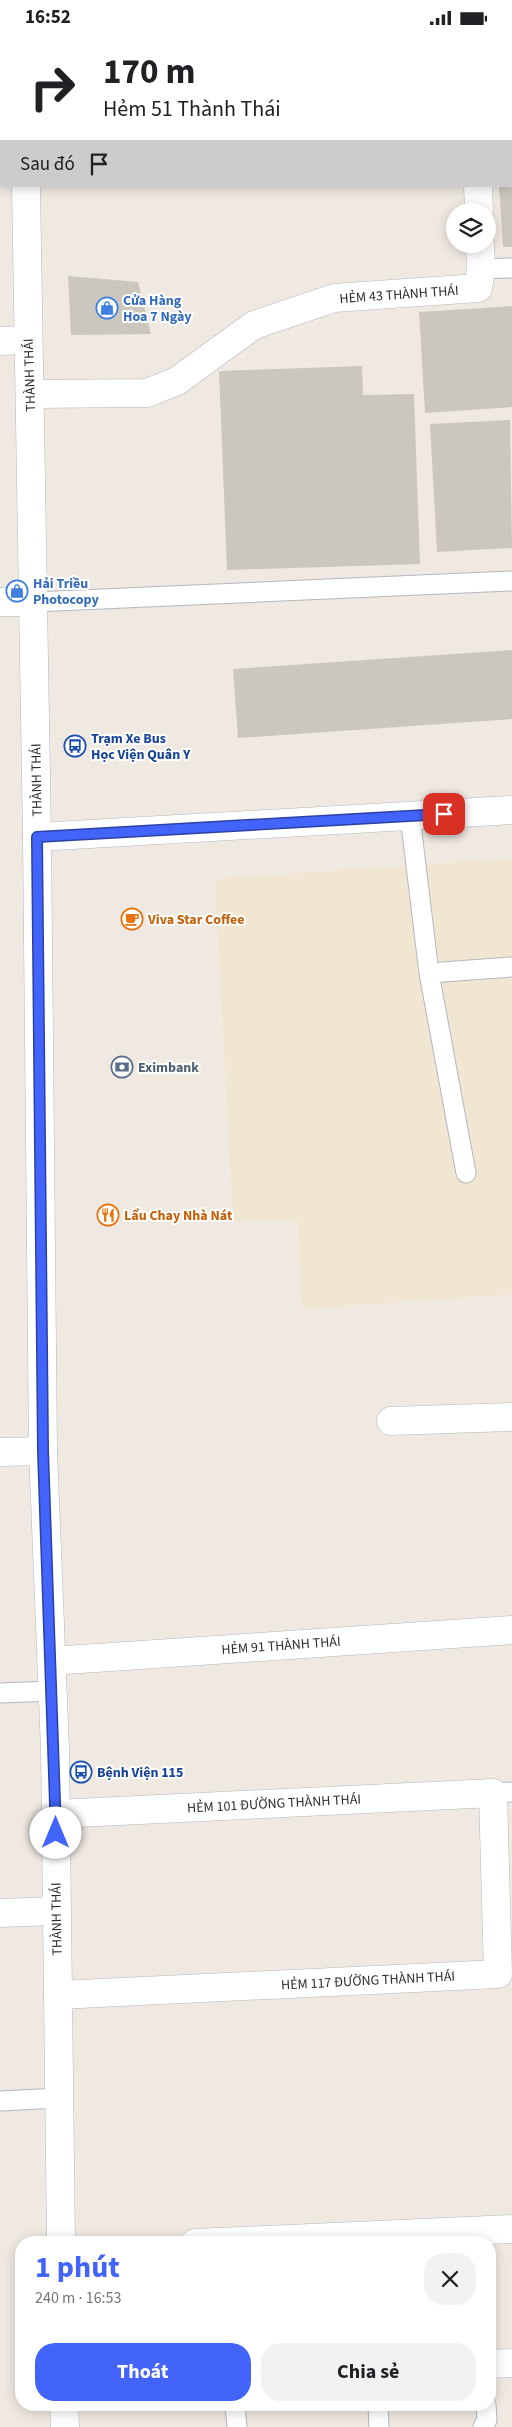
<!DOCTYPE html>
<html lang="vi">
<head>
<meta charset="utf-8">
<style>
  body { margin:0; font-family:"Source Sans 3",sans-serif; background:#f2f2f2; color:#202124; height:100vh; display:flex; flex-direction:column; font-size:19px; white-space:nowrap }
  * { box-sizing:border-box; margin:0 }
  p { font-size:16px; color:#757577 }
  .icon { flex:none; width:28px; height:28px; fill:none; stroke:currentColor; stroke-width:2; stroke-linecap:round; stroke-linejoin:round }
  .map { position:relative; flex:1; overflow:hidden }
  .sheet { position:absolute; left:15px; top:2201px; width:481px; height:175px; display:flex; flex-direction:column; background:#fff; border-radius:20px; box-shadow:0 2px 12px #0003 }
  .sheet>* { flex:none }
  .top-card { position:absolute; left:0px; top:0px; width:512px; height:152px; box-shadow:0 2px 12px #0003; background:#fff; color:#202124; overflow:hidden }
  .buttons { position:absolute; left:446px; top:168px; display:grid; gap:10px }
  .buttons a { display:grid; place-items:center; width:50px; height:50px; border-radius:50%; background:#fff; box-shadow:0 2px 12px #0003; font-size:25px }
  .pin { position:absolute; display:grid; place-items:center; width:42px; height:42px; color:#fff; margin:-21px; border-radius:10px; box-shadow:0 2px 8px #0006 }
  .me { position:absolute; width:55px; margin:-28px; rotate:0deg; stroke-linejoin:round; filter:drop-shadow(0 0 4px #0008) }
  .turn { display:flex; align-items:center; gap:18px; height:105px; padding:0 20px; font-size:22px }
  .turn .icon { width:65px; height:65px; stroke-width:2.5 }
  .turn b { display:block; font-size:35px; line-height:42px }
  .then { display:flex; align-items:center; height:48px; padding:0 20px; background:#0003; gap:10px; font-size:19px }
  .round { display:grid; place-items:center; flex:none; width:52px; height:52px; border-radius:20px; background:#f2f2f2 }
  .head { display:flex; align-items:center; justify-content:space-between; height:85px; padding:0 20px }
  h1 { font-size:30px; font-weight:700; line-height:38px; color:#4264fb }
  .cta { display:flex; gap:10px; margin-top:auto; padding:10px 20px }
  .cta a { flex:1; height:58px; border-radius:20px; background:#4264fb; color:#fff; font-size:20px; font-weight:700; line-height:58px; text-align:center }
  .cta a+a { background:#f2f2f2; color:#202124 }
  .status { display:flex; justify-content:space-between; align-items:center; height:35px; padding:0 25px; background:#fff; direction:ltr }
  .status svg { height:14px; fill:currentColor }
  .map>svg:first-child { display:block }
  .education { fill:#f0e6d1 }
  .building { fill:#cbc7bf }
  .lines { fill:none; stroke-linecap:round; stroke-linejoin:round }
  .lane-casing { stroke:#b4b7c1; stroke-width:21 }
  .street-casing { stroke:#b4b7c1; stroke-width:29 }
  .secondary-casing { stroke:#b4b7c1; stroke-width:29 }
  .lane { stroke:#fff; stroke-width:19 }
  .street { stroke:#fff; stroke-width:28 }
  .secondary { stroke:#fff; stroke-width:28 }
  .route-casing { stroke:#2b41a3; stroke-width:12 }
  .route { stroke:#4264fb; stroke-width:9 }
  .labels { text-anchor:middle; stroke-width:4; stroke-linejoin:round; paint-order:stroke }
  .street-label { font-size:14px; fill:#2e2e2e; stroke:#fff }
  .shop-label { font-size:14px; font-weight:bold; fill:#366cbe; stroke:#fff; text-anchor:start }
  .transit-label { font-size:14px; font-weight:bold; fill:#164399; stroke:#fff; text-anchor:start }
  .food-label { font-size:14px; font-weight:bold; fill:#c56008; stroke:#fff; text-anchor:start }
  .service-label { font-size:14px; font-weight:bold; fill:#4e5e75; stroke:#fff; text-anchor:start }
</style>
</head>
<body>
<div class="status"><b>16:52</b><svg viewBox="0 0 49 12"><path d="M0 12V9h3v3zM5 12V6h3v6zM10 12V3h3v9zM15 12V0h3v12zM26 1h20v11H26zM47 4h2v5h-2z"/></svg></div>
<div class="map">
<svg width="512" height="2392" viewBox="0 0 512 2392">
  <rect width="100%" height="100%" fill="#efe9e1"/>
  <path class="education" d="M512,823V1259L302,1274L298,1186L233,1187L215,844Z"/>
  <path class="building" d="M499,151H512V212H503Z
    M68,241L138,247L151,299L71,300Z
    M512,271V372L425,378L419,277Z
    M362,331L363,360L414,359L420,529L227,535L219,336Z
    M510,385L512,513L437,517L430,389Z
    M512,615V684L238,703L233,634Z"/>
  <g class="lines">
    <g class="lane-casing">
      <path id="lane" d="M481,234L512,233
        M33,567L512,546
        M410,781L429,938L512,932
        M429,938L466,1138
        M0,1658L53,1656
        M493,1758L512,1757
        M0,2066L58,2063
        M235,2370L237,2392
        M378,2370L379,2392
        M483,2392L487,2385L486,2370"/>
    </g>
    <g class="street-casing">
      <path id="street" d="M473,0V1
        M478,151L479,176
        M0,306L28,305
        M30,359L147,358L177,346L254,290L334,263L478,253L481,234L480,209
        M0,567H33
        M37,802L512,775
        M391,1386L512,1382
        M0,1417L43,1416
        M51,1626L512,1595
        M56,1779L493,1758L498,1939L58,1960
        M0,1878L55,1876
        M195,2208L512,2194
        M490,2329L512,2328"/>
    </g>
    <g class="secondary-casing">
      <path id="secondary" d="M24,0V1
        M26,151L37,802L43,1416L55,1714L61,2208
        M64,2370L65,2392"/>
    </g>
    <use href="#lane" class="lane"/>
    <use href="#street" class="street"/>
    <use href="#secondary" class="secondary"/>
  </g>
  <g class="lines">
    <g class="route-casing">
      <path id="route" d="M56,1798L43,1416L37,802L444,779"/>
    </g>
    <use href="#route" class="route"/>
  </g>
  <defs>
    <g id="shop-ring" transform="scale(1.125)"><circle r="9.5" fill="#fff" stroke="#3f7fe0" stroke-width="1.5"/><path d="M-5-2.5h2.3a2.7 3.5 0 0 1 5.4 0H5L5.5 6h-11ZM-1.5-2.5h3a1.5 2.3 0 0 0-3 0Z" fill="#3f7fe0"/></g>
    <g id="bus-ring" transform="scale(1.125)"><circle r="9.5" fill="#fff" stroke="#1a4fb4" stroke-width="1.5"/><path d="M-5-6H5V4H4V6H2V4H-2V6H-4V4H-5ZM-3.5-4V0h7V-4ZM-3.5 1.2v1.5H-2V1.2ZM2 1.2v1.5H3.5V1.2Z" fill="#1a4fb4"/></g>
    <g id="cafe-ring" transform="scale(1.125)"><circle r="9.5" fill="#fff" stroke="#e8710a" stroke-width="1.5"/><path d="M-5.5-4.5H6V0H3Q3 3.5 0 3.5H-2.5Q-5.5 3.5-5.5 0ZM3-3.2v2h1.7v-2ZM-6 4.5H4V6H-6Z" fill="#e8710a"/></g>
    <g id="bank-ring" transform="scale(1.125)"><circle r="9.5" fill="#fff" stroke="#5c6f8a" stroke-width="1.5"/><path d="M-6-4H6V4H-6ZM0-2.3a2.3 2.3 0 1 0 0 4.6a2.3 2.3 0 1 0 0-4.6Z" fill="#5c6f8a"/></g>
    <g id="restaurant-ring" transform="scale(1.125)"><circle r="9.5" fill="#fff" stroke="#e8710a" stroke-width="1.5"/><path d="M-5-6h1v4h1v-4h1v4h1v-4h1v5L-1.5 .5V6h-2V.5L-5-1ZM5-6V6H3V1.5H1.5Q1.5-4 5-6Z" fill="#e8710a"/></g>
  </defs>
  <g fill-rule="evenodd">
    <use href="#shop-ring" x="107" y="273"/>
    <use href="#shop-ring" x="17" y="556"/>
    <use href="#bus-ring" x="75" y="711"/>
    <use href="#cafe-ring" x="132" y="884"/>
    <use href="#bank-ring" x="122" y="1032"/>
    <use href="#restaurant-ring" x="108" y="1180"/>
    <use href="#bus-ring" x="81" y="1737"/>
  </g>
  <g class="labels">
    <g class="street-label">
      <text transform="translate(399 259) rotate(-4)" y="5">HẺM 43 THÀNH THÁI</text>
      <text transform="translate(29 340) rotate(-92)" y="5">THÀNH THÁI</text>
      <text transform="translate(36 745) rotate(-91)" y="5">THÀNH THÁI</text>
      <text transform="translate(281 1610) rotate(-4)" y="5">HẺM 91 THÀNH THÁI</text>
      <text transform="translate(274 1768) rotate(-3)" y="5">HẺM 101 ĐƯỜNG THÀNH THÁI</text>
      <text transform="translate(56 1884) rotate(-91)" y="5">THÀNH THÁI</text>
      <text transform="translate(368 1945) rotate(-3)" y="5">HẺM 117 ĐƯỜNG THÀNH THÁI</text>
    </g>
    <g class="shop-label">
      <text x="123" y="270">Cửa Hàng<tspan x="123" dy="16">Hoa 7 Ngày</tspan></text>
      <text x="33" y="553">Hải Triều<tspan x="33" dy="16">Photocopy</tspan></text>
    </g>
    <g class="transit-label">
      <text x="91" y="708">Trạm Xe Bus<tspan x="91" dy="16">Học Viện Quân Y</tspan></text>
      <text x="97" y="1742">Bệnh Viện 115</text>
    </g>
    <g class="food-label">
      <text x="148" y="889">Viva Star Coffee</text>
      <text x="124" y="1185">Lẩu Chay Nhà Nát</text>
    </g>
    <g class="service-label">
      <text x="138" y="1037">Eximbank</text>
    </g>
  </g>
</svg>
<div class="buttons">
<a><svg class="icon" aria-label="layers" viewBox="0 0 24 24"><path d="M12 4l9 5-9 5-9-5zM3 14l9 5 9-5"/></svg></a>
</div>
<div class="pin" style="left:444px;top:779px;background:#d93025"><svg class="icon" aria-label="arrive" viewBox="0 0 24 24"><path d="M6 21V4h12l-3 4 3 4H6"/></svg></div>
<svg class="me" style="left:56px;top:1798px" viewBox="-20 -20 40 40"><circle r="19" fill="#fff"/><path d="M0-13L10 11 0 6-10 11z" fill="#4264fb"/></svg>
<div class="top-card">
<div class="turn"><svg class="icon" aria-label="right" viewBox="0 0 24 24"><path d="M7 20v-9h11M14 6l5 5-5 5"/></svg><div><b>170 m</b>Hẻm 51 Thành Thái</div></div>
<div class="then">Sau đó<svg class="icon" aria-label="arrive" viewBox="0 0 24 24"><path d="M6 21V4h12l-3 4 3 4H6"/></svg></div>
</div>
<section class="sheet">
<div class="head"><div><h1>1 phút</h1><p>240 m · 16:53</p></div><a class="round"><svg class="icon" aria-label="close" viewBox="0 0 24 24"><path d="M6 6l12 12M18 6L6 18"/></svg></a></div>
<div class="cta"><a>Thoát</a><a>Chia sẻ</a></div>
</section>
</div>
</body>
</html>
